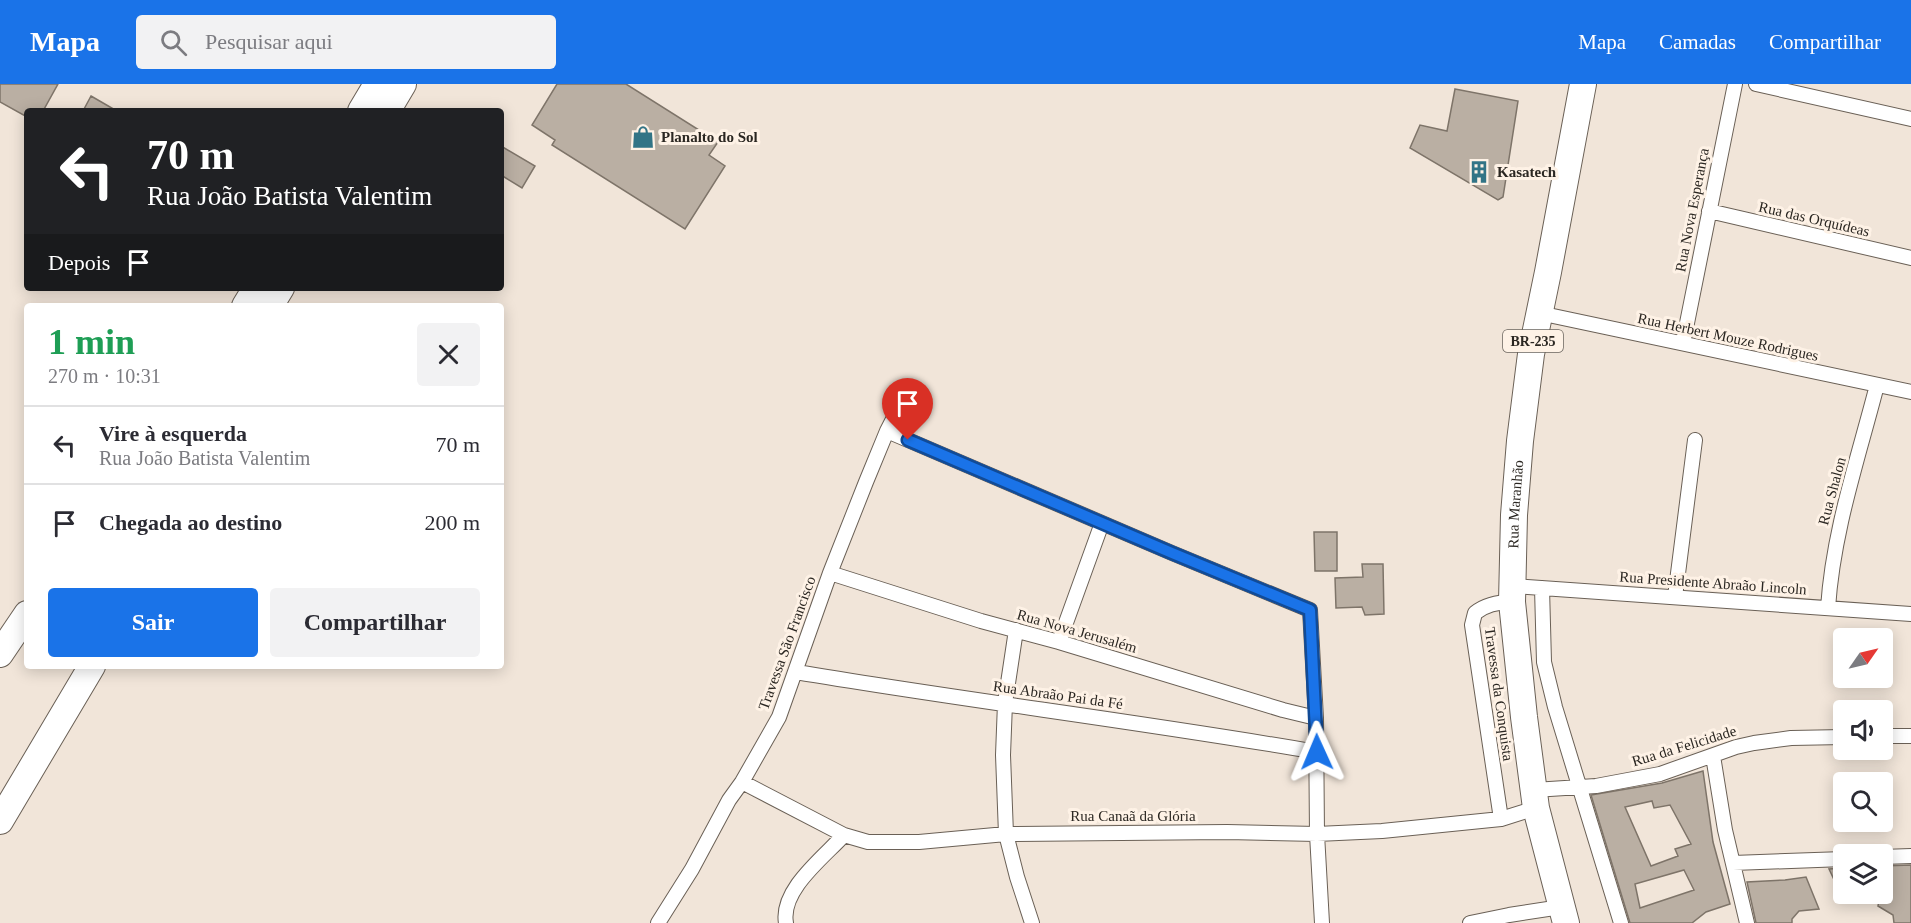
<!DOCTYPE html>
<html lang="pt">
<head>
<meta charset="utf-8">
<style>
  body { margin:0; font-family:Georgia,serif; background:#f2f2f3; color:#2b2b33; height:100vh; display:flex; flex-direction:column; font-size:22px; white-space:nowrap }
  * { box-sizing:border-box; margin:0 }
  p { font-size:20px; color:#7c7c81 }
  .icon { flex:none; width:33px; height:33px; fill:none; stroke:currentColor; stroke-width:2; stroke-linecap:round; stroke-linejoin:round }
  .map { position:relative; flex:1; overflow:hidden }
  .drawer { position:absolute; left:24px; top:219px; width:480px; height:366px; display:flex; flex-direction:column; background:#fff; border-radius:6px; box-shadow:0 3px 15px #0003 }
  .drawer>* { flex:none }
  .top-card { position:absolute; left:24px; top:24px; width:480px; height:183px; border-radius:6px; box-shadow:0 3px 15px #0003; background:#202124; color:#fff; overflow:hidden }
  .needle { width:39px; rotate:56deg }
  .tools { position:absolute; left:1833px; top:544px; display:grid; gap:12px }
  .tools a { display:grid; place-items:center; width:60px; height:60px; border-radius:6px; background:#fff; box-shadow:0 3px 15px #0003; font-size:30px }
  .pin { position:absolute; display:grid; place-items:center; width:51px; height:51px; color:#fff; margin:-62px -26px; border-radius:50% 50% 50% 0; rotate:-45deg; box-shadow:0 0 6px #0007 }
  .pin .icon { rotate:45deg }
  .me { position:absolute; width:66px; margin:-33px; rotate:359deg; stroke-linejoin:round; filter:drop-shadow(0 0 4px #0008) }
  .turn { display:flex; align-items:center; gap:21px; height:126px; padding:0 24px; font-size:27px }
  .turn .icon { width:78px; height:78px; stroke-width:2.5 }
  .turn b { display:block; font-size:42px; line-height:51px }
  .then { display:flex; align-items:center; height:57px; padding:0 24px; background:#0003; gap:12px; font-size:22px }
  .round { display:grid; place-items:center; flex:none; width:63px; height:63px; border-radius:6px; background:#f2f2f3 }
  .overview { display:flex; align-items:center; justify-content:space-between; height:102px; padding:0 24px }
  h1 { font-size:36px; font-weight:700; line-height:45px; color:#1e9e55 }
  .cta { display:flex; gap:12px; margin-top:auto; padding:12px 24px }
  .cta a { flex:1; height:69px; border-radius:6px; background:#1a73e8; color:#fff; font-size:24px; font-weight:700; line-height:69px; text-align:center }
  .cta a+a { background:#f2f2f3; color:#2b2b33 }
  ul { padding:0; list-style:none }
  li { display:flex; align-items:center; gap:18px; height:78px; padding:0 24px; border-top:2px solid #e1e1e2 }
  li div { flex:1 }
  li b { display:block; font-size:22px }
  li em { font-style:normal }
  header { display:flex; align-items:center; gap:36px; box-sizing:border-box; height:84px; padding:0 30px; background:#1a73e8; color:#fff }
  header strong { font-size:28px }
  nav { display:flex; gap:33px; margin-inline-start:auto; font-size:21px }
  .search { width:420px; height:54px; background:#f2f2f3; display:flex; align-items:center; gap:15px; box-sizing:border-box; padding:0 21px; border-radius:6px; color:#7c7c81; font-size:22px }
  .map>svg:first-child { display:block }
  .building { fill:#baafa3; stroke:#7e7469; stroke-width:1.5; fill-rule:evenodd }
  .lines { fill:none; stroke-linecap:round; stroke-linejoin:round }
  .street-casing { stroke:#6a6056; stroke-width:16 }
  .highway-casing { stroke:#6a6056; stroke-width:28 }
  .street { stroke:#fff; stroke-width:14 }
  .highway { stroke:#fff; stroke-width:26 }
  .route-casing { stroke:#114b97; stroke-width:15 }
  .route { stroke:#1a73e8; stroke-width:10 }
  .labels { text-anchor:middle; stroke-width:6; stroke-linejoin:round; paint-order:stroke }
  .shield { fill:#fef2e6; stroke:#6a645d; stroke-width:1.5 }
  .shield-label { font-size:14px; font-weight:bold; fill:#2b2722 }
  .poi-label { font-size:15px; font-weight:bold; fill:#2b2722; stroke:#fef2e6; text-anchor:start }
  .street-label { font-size:15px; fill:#2b2722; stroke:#fef2e6 }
</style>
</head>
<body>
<header>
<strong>Mapa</strong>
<div class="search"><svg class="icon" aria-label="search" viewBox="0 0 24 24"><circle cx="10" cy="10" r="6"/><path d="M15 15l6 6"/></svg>Pesquisar aqui</div>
<nav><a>Mapa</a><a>Camadas</a><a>Compartilhar</a></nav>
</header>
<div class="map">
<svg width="1911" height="839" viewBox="0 0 1911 839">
  <rect width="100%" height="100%" fill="#f1e5d9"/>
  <path class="building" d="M0,0H58L43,27H27V33L0,18Z
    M557,0H626L718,58L709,71L725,82L685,145L552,61L555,56L532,41Z
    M1455,5L1518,17L1503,113L1498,116L1410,64L1420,41L1447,47Z
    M91,12L117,27H83Z
    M501,62L535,82L522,104L501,91Z
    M1314,448H1337V487H1315Z
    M1362,480H1383L1384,530L1365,531L1362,523L1336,524L1335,494L1363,493Z
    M1703,687L1713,758L1730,820L1706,828L1692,839H1630L1591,711L1662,699ZM1652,717L1654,724L1670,721L1691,760L1675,765L1678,772L1651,782L1625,723ZM1684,786L1694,806L1640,824L1635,800Z
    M1911,781V839H1894L1893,831L1878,822L1880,810H1882V782Z
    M1844,784V817L1829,785Z
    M1806,793L1819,825L1799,827L1792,835V839H1756L1747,798L1785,796Z"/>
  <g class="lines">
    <g class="street-casing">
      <path id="street" d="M1756,0L1911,35
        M1709,127L1911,174
        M1539,229L1911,308
        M1683,259L1735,0
        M887,347L1172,469L1310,526L1316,634L1317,750L1322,839
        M830,489L981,537L1059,558L1283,626L1316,634
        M1513,502L1911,530
        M1542,504L1544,578L1555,623L1621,839
        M1675,513L1695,356
        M1828,524C1833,447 1858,375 1877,301
        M1016,546L1005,619L1003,671L1006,750L1017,793L1032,839
        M1059,558L1102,439
        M796,588C969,617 1143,638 1317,668
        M1882,652H1911
        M1713,672L1725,746L1747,839
        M742,698L844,751L868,758H919L1006,750L1227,748L1317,750L1382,747L1501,735L1536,724
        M1534,706L1596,702L1660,690L1736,663L1754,659L1791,654L1844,653
        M1501,735L1472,541L1475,529C1486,520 1498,518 1512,518
        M1882,773L1911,772
        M1733,779L1844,775
        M658,839L692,785L729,716L742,698L779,633L830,489L866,398L887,347L906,310
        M786,839C780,806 824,773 844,751
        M1470,839L1509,831L1561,823"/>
    </g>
    <g class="highway-casing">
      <g id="highway">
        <path d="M361,27L377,0"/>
        <path d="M387,27L403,0"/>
        <path d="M245,222L256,204"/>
        <path d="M270,222L281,204"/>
        <path d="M0,570L27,530"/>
        <path d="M0,737L92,582"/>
        <path id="s1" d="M1566,839L1536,724L1524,633L1512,518L1514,431L1520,357L1531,270L1548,188L1583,0"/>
      </g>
    </g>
    <use href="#street" class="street"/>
    <use href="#highway" class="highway"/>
  </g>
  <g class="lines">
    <g class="route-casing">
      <path id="route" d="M908,356L1172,469L1310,526L1317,668"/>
    </g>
    <use href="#route" class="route"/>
  </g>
  <defs>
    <g id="shop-bare" transform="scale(1.8)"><path d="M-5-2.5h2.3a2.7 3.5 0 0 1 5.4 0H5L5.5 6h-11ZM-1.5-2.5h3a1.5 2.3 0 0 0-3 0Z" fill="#327486" stroke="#fef2e6" stroke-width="2.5" paint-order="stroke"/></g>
    <g id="building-bare" transform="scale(1.8)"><path d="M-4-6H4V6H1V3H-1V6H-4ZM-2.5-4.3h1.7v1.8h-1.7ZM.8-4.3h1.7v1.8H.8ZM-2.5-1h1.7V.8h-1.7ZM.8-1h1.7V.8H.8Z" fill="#327486" stroke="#fef2e6" stroke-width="2.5" paint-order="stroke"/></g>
  </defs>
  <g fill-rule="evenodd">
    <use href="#shop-bare" x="643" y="53"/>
    <use href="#building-bare" x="1479" y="88"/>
  </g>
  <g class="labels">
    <rect class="shield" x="1503" y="246" width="60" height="22" rx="4.5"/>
    <g class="shield-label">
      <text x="1533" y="262">BR-235</text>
    </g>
    <g class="poi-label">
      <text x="661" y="58">Planalto do Sol</text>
      <text x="1497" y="93">Kasatech</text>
    </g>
    <g class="street-label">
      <text transform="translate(1692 126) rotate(-79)" y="5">Rua Nova Esperança</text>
      <text transform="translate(1814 135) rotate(13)" y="5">Rua das Orquídeas</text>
      <text transform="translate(1728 253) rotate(12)" y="5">Rua Herbert Mouze Rodrigues</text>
      <text transform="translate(1832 407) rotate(-75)" y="5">Rua Shalon</text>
      <text dy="5" stroke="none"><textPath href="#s1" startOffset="424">Rua Maranhão</textPath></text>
      <text transform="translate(1713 499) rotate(4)" y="5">Rua Presidente Abraão Lincoln</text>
      <text transform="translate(1077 547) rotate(16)" y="5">Rua Nova Jerusalém</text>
      <text transform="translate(787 559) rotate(-70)" y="5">Travessa São Francisco</text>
      <text transform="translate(1499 610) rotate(82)" y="5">Travessa da Conquista</text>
      <text transform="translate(1058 611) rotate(8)" y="5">Rua Abraão Pai da Fé</text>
      <text transform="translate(1684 662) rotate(-17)" y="5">Rua da Felicidade</text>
      <text x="1133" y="737">Rua Canaã da Glória</text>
    </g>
  </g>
</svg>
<div class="tools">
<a><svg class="needle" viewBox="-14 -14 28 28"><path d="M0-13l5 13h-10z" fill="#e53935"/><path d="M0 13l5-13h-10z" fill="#7c7c81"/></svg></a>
<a><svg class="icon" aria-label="sound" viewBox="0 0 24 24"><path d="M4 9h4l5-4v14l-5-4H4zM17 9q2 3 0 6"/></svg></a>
<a><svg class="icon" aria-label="search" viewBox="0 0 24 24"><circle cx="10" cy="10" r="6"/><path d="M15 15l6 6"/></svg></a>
<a><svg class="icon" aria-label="layers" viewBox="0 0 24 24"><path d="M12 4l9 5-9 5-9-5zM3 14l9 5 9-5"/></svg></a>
</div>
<div class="pin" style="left:908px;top:356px;background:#d93025"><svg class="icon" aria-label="arrive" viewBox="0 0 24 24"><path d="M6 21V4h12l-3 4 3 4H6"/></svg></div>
<svg class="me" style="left:1317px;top:668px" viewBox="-20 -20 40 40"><path d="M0-17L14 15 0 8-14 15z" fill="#1a73e8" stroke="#fff" stroke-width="4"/></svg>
<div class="top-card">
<div class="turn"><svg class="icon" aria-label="left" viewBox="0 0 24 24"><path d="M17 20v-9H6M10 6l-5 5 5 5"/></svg><div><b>70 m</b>Rua João Batista Valentim</div></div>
<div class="then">Depois<svg class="icon" aria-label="arrive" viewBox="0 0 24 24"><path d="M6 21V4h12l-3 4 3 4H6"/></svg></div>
</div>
<section class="drawer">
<div class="overview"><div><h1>1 min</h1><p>270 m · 10:31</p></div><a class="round"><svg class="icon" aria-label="close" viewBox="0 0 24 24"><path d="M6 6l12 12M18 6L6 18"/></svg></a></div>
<ul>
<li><svg class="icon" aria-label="left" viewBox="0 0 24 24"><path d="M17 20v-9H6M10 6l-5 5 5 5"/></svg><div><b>Vire à esquerda</b><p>Rua João Batista Valentim</p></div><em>70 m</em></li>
<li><svg class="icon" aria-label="arrive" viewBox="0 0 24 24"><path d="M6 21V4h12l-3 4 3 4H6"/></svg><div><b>Chegada ao destino</b></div><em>200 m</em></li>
</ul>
<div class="cta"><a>Sair</a><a>Compartilhar</a></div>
</section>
</div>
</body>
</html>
